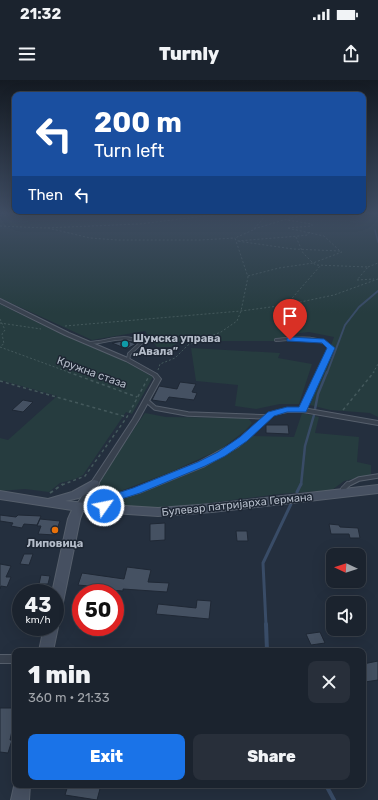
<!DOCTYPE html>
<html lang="en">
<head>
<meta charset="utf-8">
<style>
  body { margin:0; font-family:Rubik,sans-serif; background:#282f3a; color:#f1f3f6; height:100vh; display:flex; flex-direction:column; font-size:15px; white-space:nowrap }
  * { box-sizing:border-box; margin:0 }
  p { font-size:13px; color:#a0a4aa }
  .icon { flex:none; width:22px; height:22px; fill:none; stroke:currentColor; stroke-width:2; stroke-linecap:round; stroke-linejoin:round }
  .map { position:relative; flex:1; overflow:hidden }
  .sheet { position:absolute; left:12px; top:568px; width:354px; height:140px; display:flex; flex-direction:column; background:#1b232e; border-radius:8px; box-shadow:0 4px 16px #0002,0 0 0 1px #39404a }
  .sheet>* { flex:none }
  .guide { position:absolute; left:12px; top:12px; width:354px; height:122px; border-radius:8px; box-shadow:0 4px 16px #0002,0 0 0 1px #39404a; background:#1a4fa0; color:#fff; overflow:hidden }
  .needle { width:26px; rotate:274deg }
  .tools { position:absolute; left:326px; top:468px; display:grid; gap:8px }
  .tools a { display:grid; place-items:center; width:40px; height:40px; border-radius:8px; background:#1b232e; box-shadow:0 4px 16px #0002,0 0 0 1px #39404a; font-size:20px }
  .speed { position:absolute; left:12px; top:504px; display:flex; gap:8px; font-size:20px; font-weight:700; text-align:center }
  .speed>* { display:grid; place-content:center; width:52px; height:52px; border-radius:50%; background:#1b232e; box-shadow:0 4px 16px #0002,0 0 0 1px #39404a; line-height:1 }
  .speed small { font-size:10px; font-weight:400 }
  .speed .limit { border:6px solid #d22; background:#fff; color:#111 }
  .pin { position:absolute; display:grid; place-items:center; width:34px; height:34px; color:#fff; margin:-41px -17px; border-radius:50% 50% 50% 0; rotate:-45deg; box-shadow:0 0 4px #0007 }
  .pin .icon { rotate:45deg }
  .me { position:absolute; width:44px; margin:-22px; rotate:57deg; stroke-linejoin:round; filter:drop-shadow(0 0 3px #0008) }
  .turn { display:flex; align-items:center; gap:14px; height:84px; padding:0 16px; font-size:18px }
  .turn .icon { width:52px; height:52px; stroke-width:2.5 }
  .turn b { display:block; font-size:28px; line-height:34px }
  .then { display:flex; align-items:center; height:38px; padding:0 16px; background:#0003; gap:8px; font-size:15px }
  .round { display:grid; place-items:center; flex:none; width:42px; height:42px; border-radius:8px; background:#282f3a }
  .overview { display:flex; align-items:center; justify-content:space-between; height:68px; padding:0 16px }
  h1 { font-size:24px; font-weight:800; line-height:30px }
  .cta { display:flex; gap:8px; margin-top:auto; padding:8px 16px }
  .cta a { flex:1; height:46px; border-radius:8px; background:#1a73e8; color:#fff; font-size:16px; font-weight:800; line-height:46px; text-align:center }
  .cta a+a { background:#282f3a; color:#f1f3f6 }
  .status { display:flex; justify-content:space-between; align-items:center; height:28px; padding:0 20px; background:#1b232e; direction:ltr }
  .status svg { height:11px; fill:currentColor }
  header { display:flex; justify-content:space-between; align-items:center; height:52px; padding:0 16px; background:#1b232e; font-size:18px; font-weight:800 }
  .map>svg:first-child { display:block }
  .green { fill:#263c3f }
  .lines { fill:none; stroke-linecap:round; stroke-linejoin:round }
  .stream-far4 { stroke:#394c67; stroke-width:1.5 }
  .stream-far3 { stroke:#394c67; stroke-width:2 }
  .stream-far2 { stroke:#394c67; stroke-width:2.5 }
  .stream-far1 { stroke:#394c67; stroke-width:3 }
  .stream { stroke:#394c67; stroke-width:4 }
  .building { fill:#455162; stroke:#1f2835 }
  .lane-far2-casing { stroke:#565f6c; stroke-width:4 }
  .lane-far1-casing { stroke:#565f6c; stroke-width:5.5 }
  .lane-casing { stroke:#565f6c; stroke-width:6 }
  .street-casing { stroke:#565f6c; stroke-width:2 }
  .secondary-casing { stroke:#565f6c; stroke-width:2 }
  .path-far2 { stroke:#44595c; stroke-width:1; stroke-dasharray:2 2; stroke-linecap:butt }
  .path-far1 { stroke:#44595c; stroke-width:1.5; stroke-dasharray:3 3; stroke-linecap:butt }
  .path { stroke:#44595c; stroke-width:2; stroke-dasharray:3.5 3.5; stroke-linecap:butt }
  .lane-far2 { stroke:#38414e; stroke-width:2.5 }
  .lane-far1 { stroke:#38414e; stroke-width:3.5 }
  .lane { stroke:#38414e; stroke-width:4.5 }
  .street { fill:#38414e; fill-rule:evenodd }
  .secondary { fill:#465061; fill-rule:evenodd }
  .route { fill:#1a73e8; stroke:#114b97 }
  .culture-dot { fill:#0f9aa8; stroke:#1d2633; stroke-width:1.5 }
  .food-dot { fill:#e8710a; stroke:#1d2633; stroke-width:1.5 }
  .labels { text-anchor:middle; stroke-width:3; stroke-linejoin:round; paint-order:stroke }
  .poi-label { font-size:11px; font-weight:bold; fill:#b4bcc9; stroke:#1d2633; text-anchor:start }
  .street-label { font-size:11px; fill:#b4bcc9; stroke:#1d2633 }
</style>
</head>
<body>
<div class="status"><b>21:32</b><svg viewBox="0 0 49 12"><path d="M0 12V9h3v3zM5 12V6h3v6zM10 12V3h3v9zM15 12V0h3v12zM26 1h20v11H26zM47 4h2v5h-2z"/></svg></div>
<header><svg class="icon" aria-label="menu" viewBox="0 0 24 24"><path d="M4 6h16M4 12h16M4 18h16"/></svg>Turnly<svg class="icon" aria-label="share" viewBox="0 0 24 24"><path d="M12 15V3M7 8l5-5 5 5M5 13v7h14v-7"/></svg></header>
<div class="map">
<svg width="378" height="720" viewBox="0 0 378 720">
  <rect width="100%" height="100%" fill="#242f3e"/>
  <path class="green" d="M0,132H378V337L370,333L330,330L310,325L334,257L309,252L292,254L275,261H181L171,267H157L145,251L92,260L0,218Z
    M0,224L61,254L125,281L153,297L132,334L126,332L83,395L75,399L60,403L49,412L25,409L0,411V358L8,360L57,316L0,300Z
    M191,268L280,273L278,278L312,284L299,324H280L256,329L235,326L238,305L196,301Z
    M145,333L166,337L248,338L252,343L245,351L221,369L171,392L115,413L102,414L98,412L95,406Z
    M302,333L319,337L315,353L359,357L357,382L371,385V395L344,401L332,410L280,414L170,428H108L109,421C159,404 211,392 251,356L294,357Z"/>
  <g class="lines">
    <path class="stream-far4" d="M375,150L378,162"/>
    <path class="stream-far3" d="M327,293L345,245L359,227L378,211"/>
    <path class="stream-far2" d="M315,329L318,314L327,292
      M301,405L305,366L314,335"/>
    <path class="stream-far1" d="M297,412L301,404
      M266,545L263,483L291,424"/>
    <path class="stream" d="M266,544L267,571
      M326,705L334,720"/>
  </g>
  <path class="building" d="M123,261H128L136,264L127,269L112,263Z
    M180,302L196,304L192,312L197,313L194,320L169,317L166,322L152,320L159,306L177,309Z
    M23,320L33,322L23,332L12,330Z
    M266,345H288L289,354L266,353Z
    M0,435L16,437L18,435L41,436L37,445L24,444L22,448L11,446L13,443L0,441Z
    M40,439L60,441L55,455L38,454L41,446H37Z
    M165,443V460L150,461V444Z
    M329,444L339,445L340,447L358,448L360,458H350L349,454H331Z
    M236,451H247L248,461H237Z
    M24,474H33L29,485L20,484Z
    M0,484L11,486L6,497H11L7,507L1,506L0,509Z
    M127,487L151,490L148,502L169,503L167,512L123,509V511L109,510L110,508L78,505L82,493L124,499Z
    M41,495L50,496L48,504H39Z
    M197,520L211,521L209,539L156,534L158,524L196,528Z
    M320,552L325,563L311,565L306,554Z
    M378,581V600L365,602L363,597V584Z
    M0,628H15V637L10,660H12L8,673L0,672Z
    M68,705H101L97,720L65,715Z"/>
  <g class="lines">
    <g class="lane-far2-casing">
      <path id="lane-far2" d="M276,260C293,259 319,254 331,268L320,293
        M90,263C108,262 125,253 141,263L129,274L128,280"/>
    </g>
    <g class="lane-far1-casing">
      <path id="lane-far1" d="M147,321L155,328L188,334L267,337
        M303,330L320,292
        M347,405L359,399L378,396"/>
    </g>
    <g class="lane-casing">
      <path id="lane" d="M345,413L343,409L348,404"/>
    </g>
    <g class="street-casing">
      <path id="street" d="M0,219L69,253L130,279L157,294L161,299L139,339L96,407L97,411L100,413L109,416L133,409L199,382L234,363L269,333L287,328H303L378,341V345L303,332H287L273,335L238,367L205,386L139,413L84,429H76L75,427L133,339L155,299L153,296L126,281L65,255L0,223ZM91,414L94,417L99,419L86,423Z
        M0,575H15V583H0Z"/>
    </g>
    <g class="secondary-casing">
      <path id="secondary" d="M94,400L98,401L99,404L98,407L79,418L65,421L97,424C100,419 106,416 112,417L114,420L109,425L158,428L212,424L378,405V413L212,432L158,436L83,431L80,439L62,527L60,531L55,532V513H52L68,439L72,430L0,419V411L48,419L72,412Z
        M55,543L58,547L53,571H39L44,547H55Z
        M15,702V705H30L29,720H11Z"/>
    </g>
    <path class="path-far2" d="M282,132L291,138
      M306,132L307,133L287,140L312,144V146L287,148L324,156L339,170
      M370,132L378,137
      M0,136L41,132
      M0,146L44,148L139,144L238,132
      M48,148L90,158L117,160H201L235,158
      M254,149L287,139
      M310,152L307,155L299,156L237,161L293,169L340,171L342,172L313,183L316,185L368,187L357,200L374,199
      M296,157L303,173L313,183
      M368,187L378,183
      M248,196L279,188L313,183
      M287,224L321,185
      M0,239L5,250L2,254L4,264L0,266
      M0,243L41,249
      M65,246L241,231L286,225L334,215L378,199
      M0,267L71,293
      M158,290L160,284L175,278L188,265L221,252L237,241L241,231L248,197L235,158L253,150L263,139L259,132
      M373,293L378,284"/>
    <path class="path-far1" d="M68,292L137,317
      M0,301L127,337
      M343,330L374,292
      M62,405L85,396L127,337L148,298"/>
    <path class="path" d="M50,413L63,404"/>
    <use href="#lane-far2" class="lane-far2"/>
    <use href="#lane-far1" class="lane-far1"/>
    <use href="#lane" class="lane"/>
    <use href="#street" class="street"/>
    <use href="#secondary" class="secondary"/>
  </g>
  <linearGradient id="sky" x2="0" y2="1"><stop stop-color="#141a22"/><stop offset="0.57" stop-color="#3f4d63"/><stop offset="1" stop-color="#3f4d63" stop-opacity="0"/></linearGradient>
  <rect width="378" height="233" fill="url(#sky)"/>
  <path class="route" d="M290,257L324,259L335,268L306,332H287L274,336L247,361L225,376L205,386L140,413L112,422L107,429H100L98,426L101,420L105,417L133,408L198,382L218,372L240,357L268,332L287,327H299L327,268L322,263L287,261V258Z"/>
  <circle class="culture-dot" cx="125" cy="264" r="4"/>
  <circle class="food-dot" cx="55" cy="450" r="4"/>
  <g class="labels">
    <g class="poi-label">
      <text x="133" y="262">Шумска управа<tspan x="133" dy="13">„Авала”</tspan></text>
      <text x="55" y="467" text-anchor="middle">Липовица</text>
    </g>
    <g class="street-label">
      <text transform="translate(92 292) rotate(20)" y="4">Кружна стаза</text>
      <text transform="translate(237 424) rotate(-6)" y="4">Булевар патријарха Германа</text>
    </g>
  </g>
</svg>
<div class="tools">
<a><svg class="needle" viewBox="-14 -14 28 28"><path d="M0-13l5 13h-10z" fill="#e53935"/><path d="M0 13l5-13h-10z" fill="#a0a4aa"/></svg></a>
<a><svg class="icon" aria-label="sound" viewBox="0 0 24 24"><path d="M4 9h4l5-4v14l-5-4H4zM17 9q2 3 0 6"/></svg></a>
</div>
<div class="speed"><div>43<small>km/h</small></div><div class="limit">50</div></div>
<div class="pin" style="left:290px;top:260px;background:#d93025"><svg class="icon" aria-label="arrive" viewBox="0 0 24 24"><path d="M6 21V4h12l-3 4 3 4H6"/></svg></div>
<svg class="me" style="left:104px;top:426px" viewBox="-20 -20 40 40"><circle r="17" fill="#1a73e8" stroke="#fff" stroke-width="3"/><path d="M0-11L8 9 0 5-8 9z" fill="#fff"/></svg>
<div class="guide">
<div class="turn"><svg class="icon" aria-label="left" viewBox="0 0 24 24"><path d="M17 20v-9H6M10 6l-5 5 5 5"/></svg><div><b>200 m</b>Turn left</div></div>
<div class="then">Then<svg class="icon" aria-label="left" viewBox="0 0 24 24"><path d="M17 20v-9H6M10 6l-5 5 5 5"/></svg></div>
</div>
<section class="sheet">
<div class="overview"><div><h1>1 min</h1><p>360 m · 21:33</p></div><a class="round"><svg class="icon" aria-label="close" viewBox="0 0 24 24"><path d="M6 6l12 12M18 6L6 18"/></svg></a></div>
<div class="cta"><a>Exit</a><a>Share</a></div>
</section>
</div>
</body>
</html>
